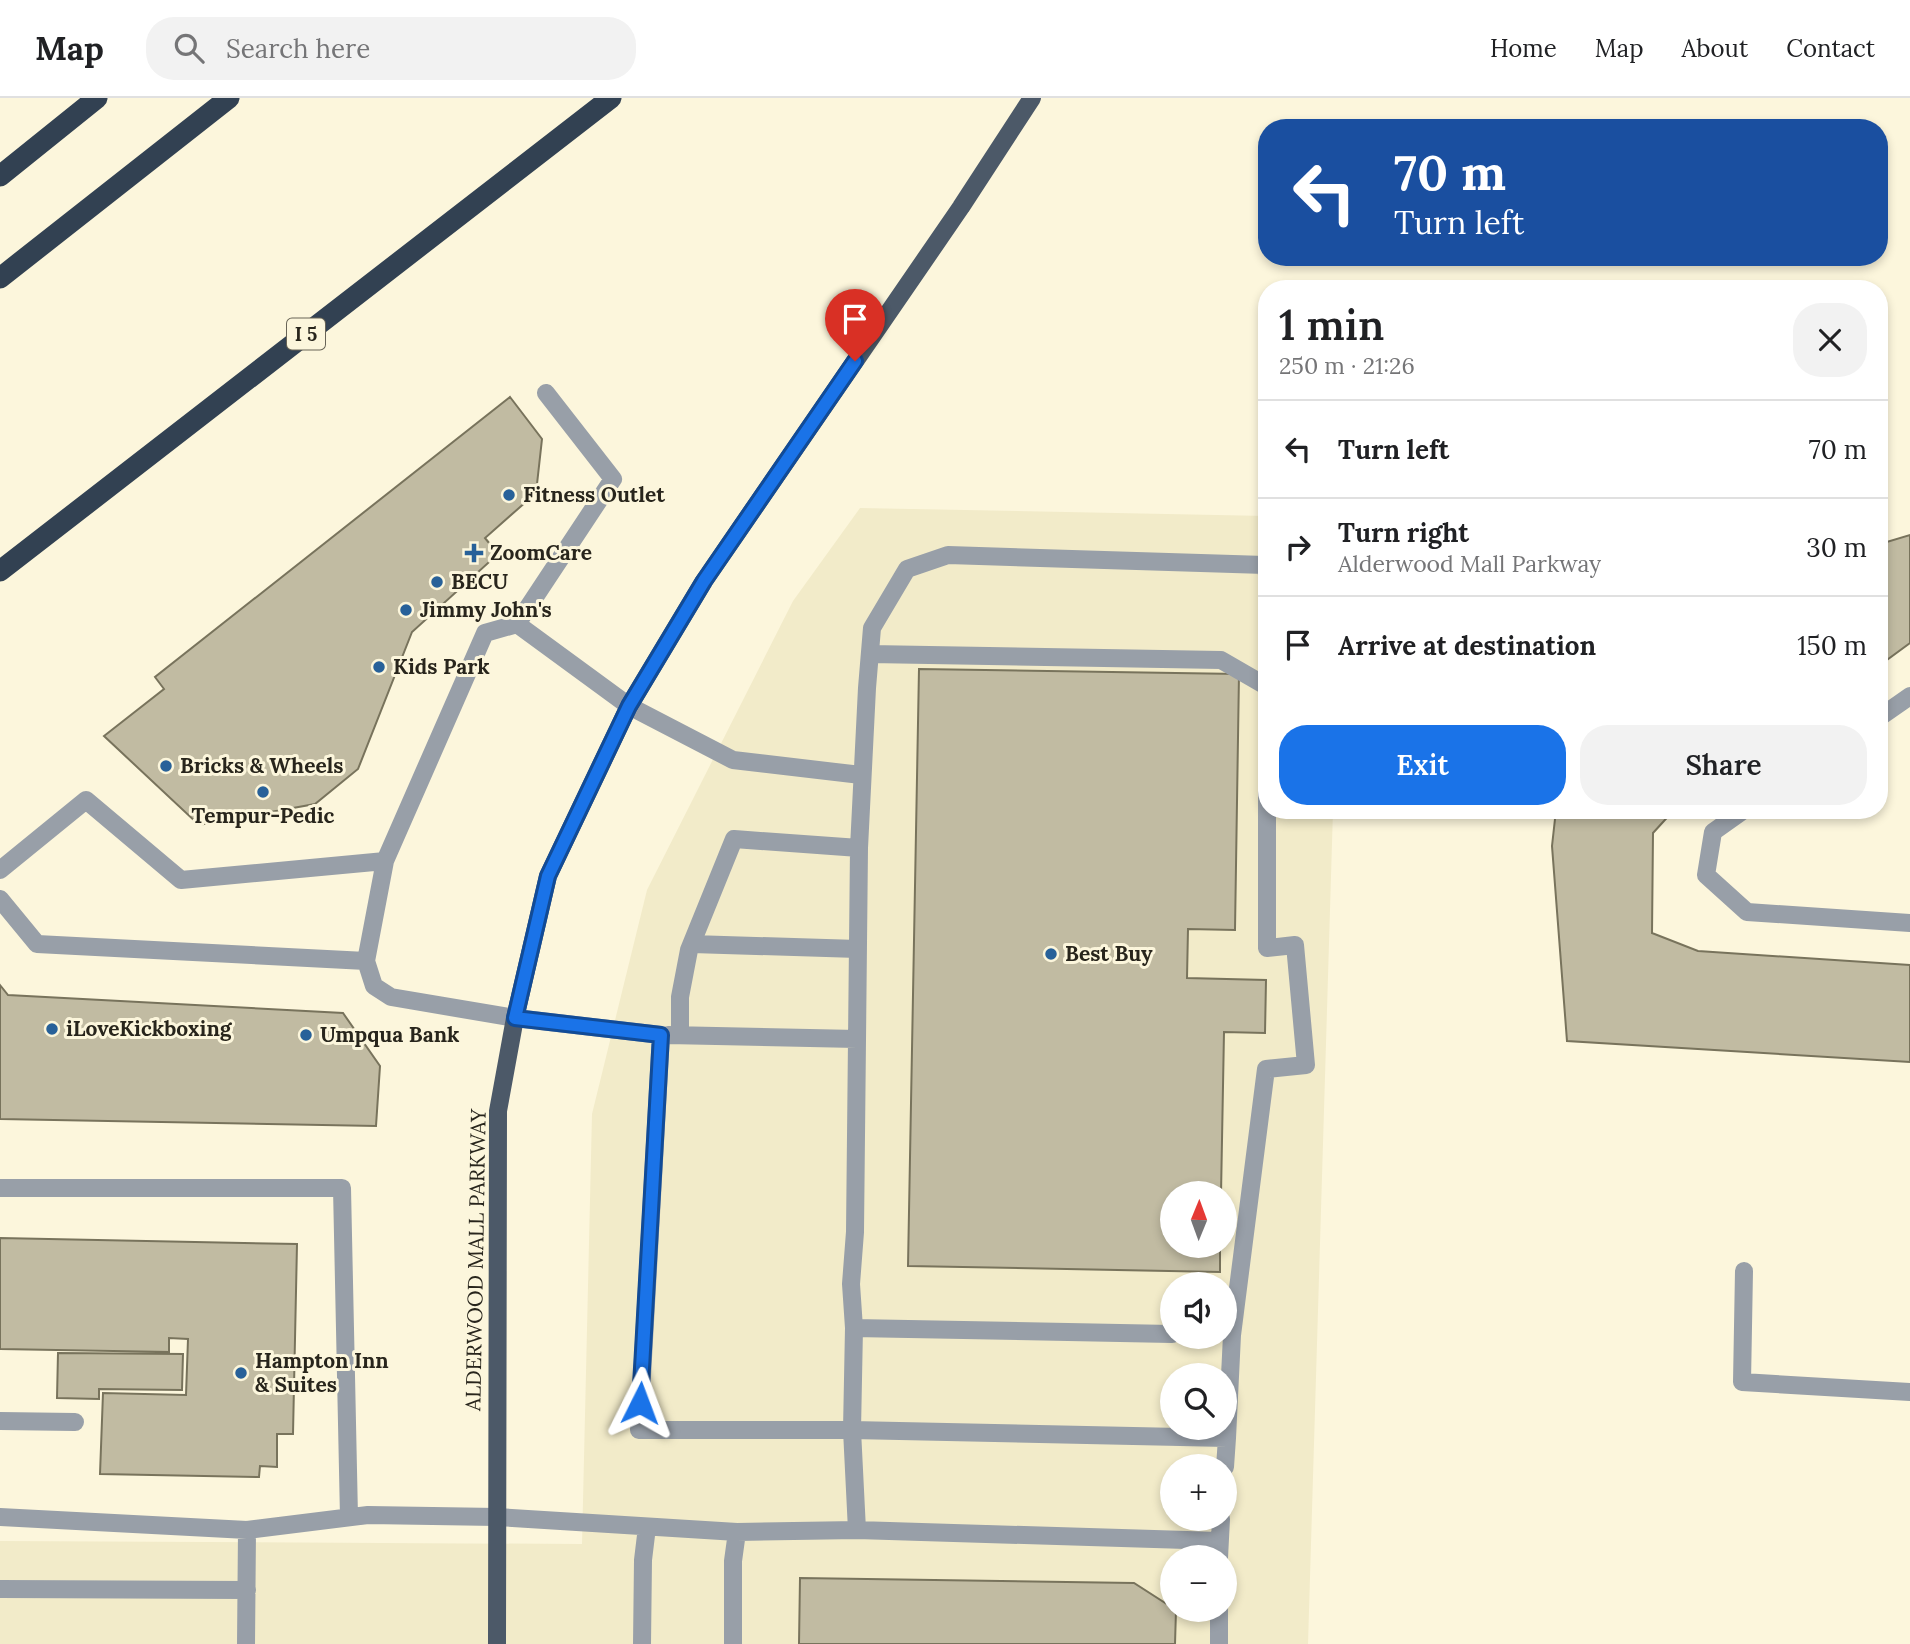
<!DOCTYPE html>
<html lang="en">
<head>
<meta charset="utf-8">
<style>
  body { margin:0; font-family:Lora,serif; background:#f2f2f2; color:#202124; height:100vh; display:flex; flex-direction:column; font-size:26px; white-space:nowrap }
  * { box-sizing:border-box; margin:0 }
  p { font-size:23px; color:#757577 }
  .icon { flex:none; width:38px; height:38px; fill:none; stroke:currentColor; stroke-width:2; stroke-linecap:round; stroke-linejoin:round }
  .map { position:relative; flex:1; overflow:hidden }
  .side { position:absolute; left:1258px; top:182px; width:630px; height:539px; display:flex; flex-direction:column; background:#fff; border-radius:28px; box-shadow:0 4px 10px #0003 }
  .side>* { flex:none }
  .top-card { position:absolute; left:1258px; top:21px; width:630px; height:147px; border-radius:28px; box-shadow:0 4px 10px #0003; background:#1a4fa0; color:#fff; overflow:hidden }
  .needle { width:46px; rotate:1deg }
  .buttons { position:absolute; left:1160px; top:1083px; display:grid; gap:14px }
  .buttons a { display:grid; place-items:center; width:77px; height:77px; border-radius:50%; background:#fff; box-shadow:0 4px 10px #0003; font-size:35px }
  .pin { position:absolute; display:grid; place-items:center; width:60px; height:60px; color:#fff; margin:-72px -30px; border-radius:50% 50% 50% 0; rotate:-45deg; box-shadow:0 0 7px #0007 }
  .pin .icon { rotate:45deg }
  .me { position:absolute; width:77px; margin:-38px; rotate:3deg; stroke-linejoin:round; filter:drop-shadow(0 0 5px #0008) }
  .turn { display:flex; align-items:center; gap:24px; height:147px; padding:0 21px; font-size:32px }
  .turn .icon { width:91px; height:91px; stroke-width:2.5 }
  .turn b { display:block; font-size:49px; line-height:60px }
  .round { display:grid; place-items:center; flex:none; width:74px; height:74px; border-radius:28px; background:#f2f2f2 }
  .headline { display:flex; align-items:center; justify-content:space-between; height:119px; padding:0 21px }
  h1 { font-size:42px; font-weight:600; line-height:52px }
  .primary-button { display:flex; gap:14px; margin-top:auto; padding:14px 21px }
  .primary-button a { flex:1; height:80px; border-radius:28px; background:#1a73e8; color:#fff; font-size:28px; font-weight:600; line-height:80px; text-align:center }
  .primary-button a+a { background:#f2f2f2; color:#202124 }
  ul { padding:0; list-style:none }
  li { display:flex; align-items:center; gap:21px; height:98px; padding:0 21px; border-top:2px solid #e0e0e0 }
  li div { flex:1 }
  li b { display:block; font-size:26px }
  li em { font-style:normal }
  header { display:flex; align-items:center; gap:42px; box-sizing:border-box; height:98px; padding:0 35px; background:#fff; border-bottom:2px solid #e0e0e0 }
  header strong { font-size:33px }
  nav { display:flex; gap:38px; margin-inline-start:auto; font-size:24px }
  .search { width:490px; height:63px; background:#f2f2f2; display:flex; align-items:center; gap:18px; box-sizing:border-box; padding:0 24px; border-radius:28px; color:#757577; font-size:26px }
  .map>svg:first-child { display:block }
  .built { fill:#f2ebc9; fill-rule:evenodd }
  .building { fill:#c1bba2; stroke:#78735c; stroke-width:2 }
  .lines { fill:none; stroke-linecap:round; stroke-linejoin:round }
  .lane { stroke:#989fa8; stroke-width:18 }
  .street { stroke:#989fa8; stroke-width:18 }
  .primary { stroke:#4c5968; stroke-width:18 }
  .highway { stroke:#324152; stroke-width:21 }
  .route-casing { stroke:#114b97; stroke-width:18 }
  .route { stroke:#1a73e8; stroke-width:12 }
  .poi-dot { fill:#286199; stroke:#fcf6dc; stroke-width:2.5 }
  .labels { text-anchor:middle; stroke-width:6; stroke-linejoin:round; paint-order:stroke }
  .shield { fill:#fcf6dc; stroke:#686456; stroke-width:2 }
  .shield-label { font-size:19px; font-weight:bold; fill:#28251c }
  .poi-label { font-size:21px; font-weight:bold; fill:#28251c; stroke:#fcf6dc; text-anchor:start }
  .street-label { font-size:21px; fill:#28251c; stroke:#fcf6dc }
</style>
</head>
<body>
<header>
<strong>Map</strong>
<div class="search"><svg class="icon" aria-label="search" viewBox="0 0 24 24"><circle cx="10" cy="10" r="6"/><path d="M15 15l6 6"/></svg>Search here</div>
<nav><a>Home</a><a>Map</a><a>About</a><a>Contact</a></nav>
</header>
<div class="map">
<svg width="1910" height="1546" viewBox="0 0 1910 1546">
  <rect width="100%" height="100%" fill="#fcf6dc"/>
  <path class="built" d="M860,410L1267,418V712H1333L1308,1546H0V1443L582,1446L592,1016L647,792L793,503ZM1172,1096H1225V1148H1172ZM1172,1186H1225V1239H1172ZM1172,1278H1225V1330H1172ZM1172,1368H1225V1421H1172ZM1172,1460H1225V1512H1172Z"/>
  <path class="building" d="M510,299L542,341L536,395L485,440L498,456L412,534L358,671L315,706L199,727L104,638L164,591L155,579Z
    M1910,437V545L1880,567V446Z
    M919,571L1239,576L1235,832L1188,831L1187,880L1266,882L1265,935L1224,934L1221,1096H1172V1148H1220V1174L908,1168Z
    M1556,712H1674L1653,735L1652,835L1698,853L1910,867V964L1567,943L1552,748Z
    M0,887L8,897L343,915L380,968L376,1028L0,1021Z
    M0,1140L297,1146L293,1336H277V1369L260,1368L259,1379L100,1376L103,1295L186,1297L188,1241L169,1240V1254L0,1251Z
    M58,1255L183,1256L182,1292L99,1291V1301L57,1300Z
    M800,1480L1134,1485L1176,1512L1175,1546H799Z"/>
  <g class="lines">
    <path class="lane" d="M517,526L613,381L546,295
      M870,556L1221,562L1266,588
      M0,772L86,702L181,782L385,763L485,535L517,526L629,608L733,662L861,677
      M0,801L37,846L366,863L374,888L391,899L515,920L661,937L639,1332H852L1227,1340L1225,1369
      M692,846L858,851
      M366,863L385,763
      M668,937L857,941
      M680,937V899L689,852L734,741L859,750
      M0,1090H342L349,1419
      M854,1230L1172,1236
      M0,1323L75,1324
      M1227,1340L1232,1237L1266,971L1306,967L1295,847L1267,850V582
      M0,1419L247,1432L368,1417L497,1419L737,1434L857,1432L1219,1443
      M857,1432L852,1332L854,1230L851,1186L855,1134L859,750L867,590L872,530L907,471L948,457L1265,467L1267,476
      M1219,1460L1221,1421
      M0,1491L247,1492
      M1219,1512V1546
      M246,1546L247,1432
      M642,1546L643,1462L647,1429
      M733,1546V1463L737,1434"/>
    <path class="street" d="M1880,619L1910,598
      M1744,712L1713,734L1706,777L1747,814L1910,825
      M1744,1173L1742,1284L1910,1294"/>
    <path class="primary" d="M497,1546L498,1013L515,920L548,778L629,608L704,483L961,109L1032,0"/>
    <path class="highway" d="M0,78L97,0
      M0,180L229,0
      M0,473L611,0"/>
  </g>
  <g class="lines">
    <g class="route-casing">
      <path id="route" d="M640,1305L661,937L515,920L548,778L629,608L704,483L855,263"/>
    </g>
    <use href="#route" class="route"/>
  </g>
  <g class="poi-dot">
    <circle cx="509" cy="397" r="7"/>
    <path d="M470.5 444.5h7v7h7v7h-7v7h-7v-7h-7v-7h7z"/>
    <circle cx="437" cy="484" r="7"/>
    <circle cx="406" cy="512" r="7"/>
    <circle cx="379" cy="569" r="7"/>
    <circle cx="166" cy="668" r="7"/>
    <circle cx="263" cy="694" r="7"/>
    <circle cx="1051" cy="856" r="7"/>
    <circle cx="52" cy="931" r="7"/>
    <circle cx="306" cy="937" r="7"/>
    <circle cx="241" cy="1275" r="7"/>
  </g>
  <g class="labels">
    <rect class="shield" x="287" y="220.5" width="38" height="31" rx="5"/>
    <g class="shield-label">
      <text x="306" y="243">I 5</text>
    </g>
    <g class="poi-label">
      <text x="523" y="404">Fitness Outlet</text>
      <text x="490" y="462">ZoomCare</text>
      <text x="451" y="491">BECU</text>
      <text x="420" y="519">Jimmy John's</text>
      <text x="393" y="576">Kids Park</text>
      <text x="180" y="675">Bricks &amp; Wheels</text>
      <text x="263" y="725" text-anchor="middle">Tempur-Pedic</text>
      <text x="1065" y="863">Best Buy</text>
      <text x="66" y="938">iLoveKickboxing</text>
      <text x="320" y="944">Umpqua Bank</text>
      <text x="255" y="1270">Hampton Inn<tspan x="255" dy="24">&amp; Suites</tspan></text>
    </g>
    <g class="street-label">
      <text transform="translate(476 1162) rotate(-89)" y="7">ALDERWOOD MALL PARKWAY</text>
    </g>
  </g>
</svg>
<div class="buttons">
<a><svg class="needle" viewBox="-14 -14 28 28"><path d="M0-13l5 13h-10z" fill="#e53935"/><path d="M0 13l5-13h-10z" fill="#757577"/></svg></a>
<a><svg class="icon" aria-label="sound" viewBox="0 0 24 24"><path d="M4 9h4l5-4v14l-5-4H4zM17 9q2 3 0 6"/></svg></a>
<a><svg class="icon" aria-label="search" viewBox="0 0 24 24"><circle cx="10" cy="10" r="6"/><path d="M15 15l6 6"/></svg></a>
<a>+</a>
<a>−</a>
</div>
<div class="pin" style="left:855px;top:263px;background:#d93025"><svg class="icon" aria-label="arrive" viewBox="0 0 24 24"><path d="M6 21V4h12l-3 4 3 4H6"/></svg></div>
<svg class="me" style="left:640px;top:1305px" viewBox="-20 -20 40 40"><path d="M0-17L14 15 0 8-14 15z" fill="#1a73e8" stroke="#fff" stroke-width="4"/></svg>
<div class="top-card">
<div class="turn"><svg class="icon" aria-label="left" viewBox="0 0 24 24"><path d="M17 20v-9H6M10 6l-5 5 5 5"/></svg><div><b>70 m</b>Turn left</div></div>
</div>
<section class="side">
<div class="headline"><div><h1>1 min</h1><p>250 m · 21:26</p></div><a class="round"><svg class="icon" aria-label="close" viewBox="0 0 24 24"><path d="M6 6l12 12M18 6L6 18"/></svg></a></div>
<ul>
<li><svg class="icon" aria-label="left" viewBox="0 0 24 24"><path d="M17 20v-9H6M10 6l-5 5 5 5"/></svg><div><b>Turn left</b></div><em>70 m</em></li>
<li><svg class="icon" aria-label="right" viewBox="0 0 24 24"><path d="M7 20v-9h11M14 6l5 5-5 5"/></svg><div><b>Turn right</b><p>Alderwood Mall Parkway</p></div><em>30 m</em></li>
<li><svg class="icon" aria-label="arrive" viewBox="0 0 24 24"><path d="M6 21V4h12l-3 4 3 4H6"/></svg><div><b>Arrive at destination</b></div><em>150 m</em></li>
</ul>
<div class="primary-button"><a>Exit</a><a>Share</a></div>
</section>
</div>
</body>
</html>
